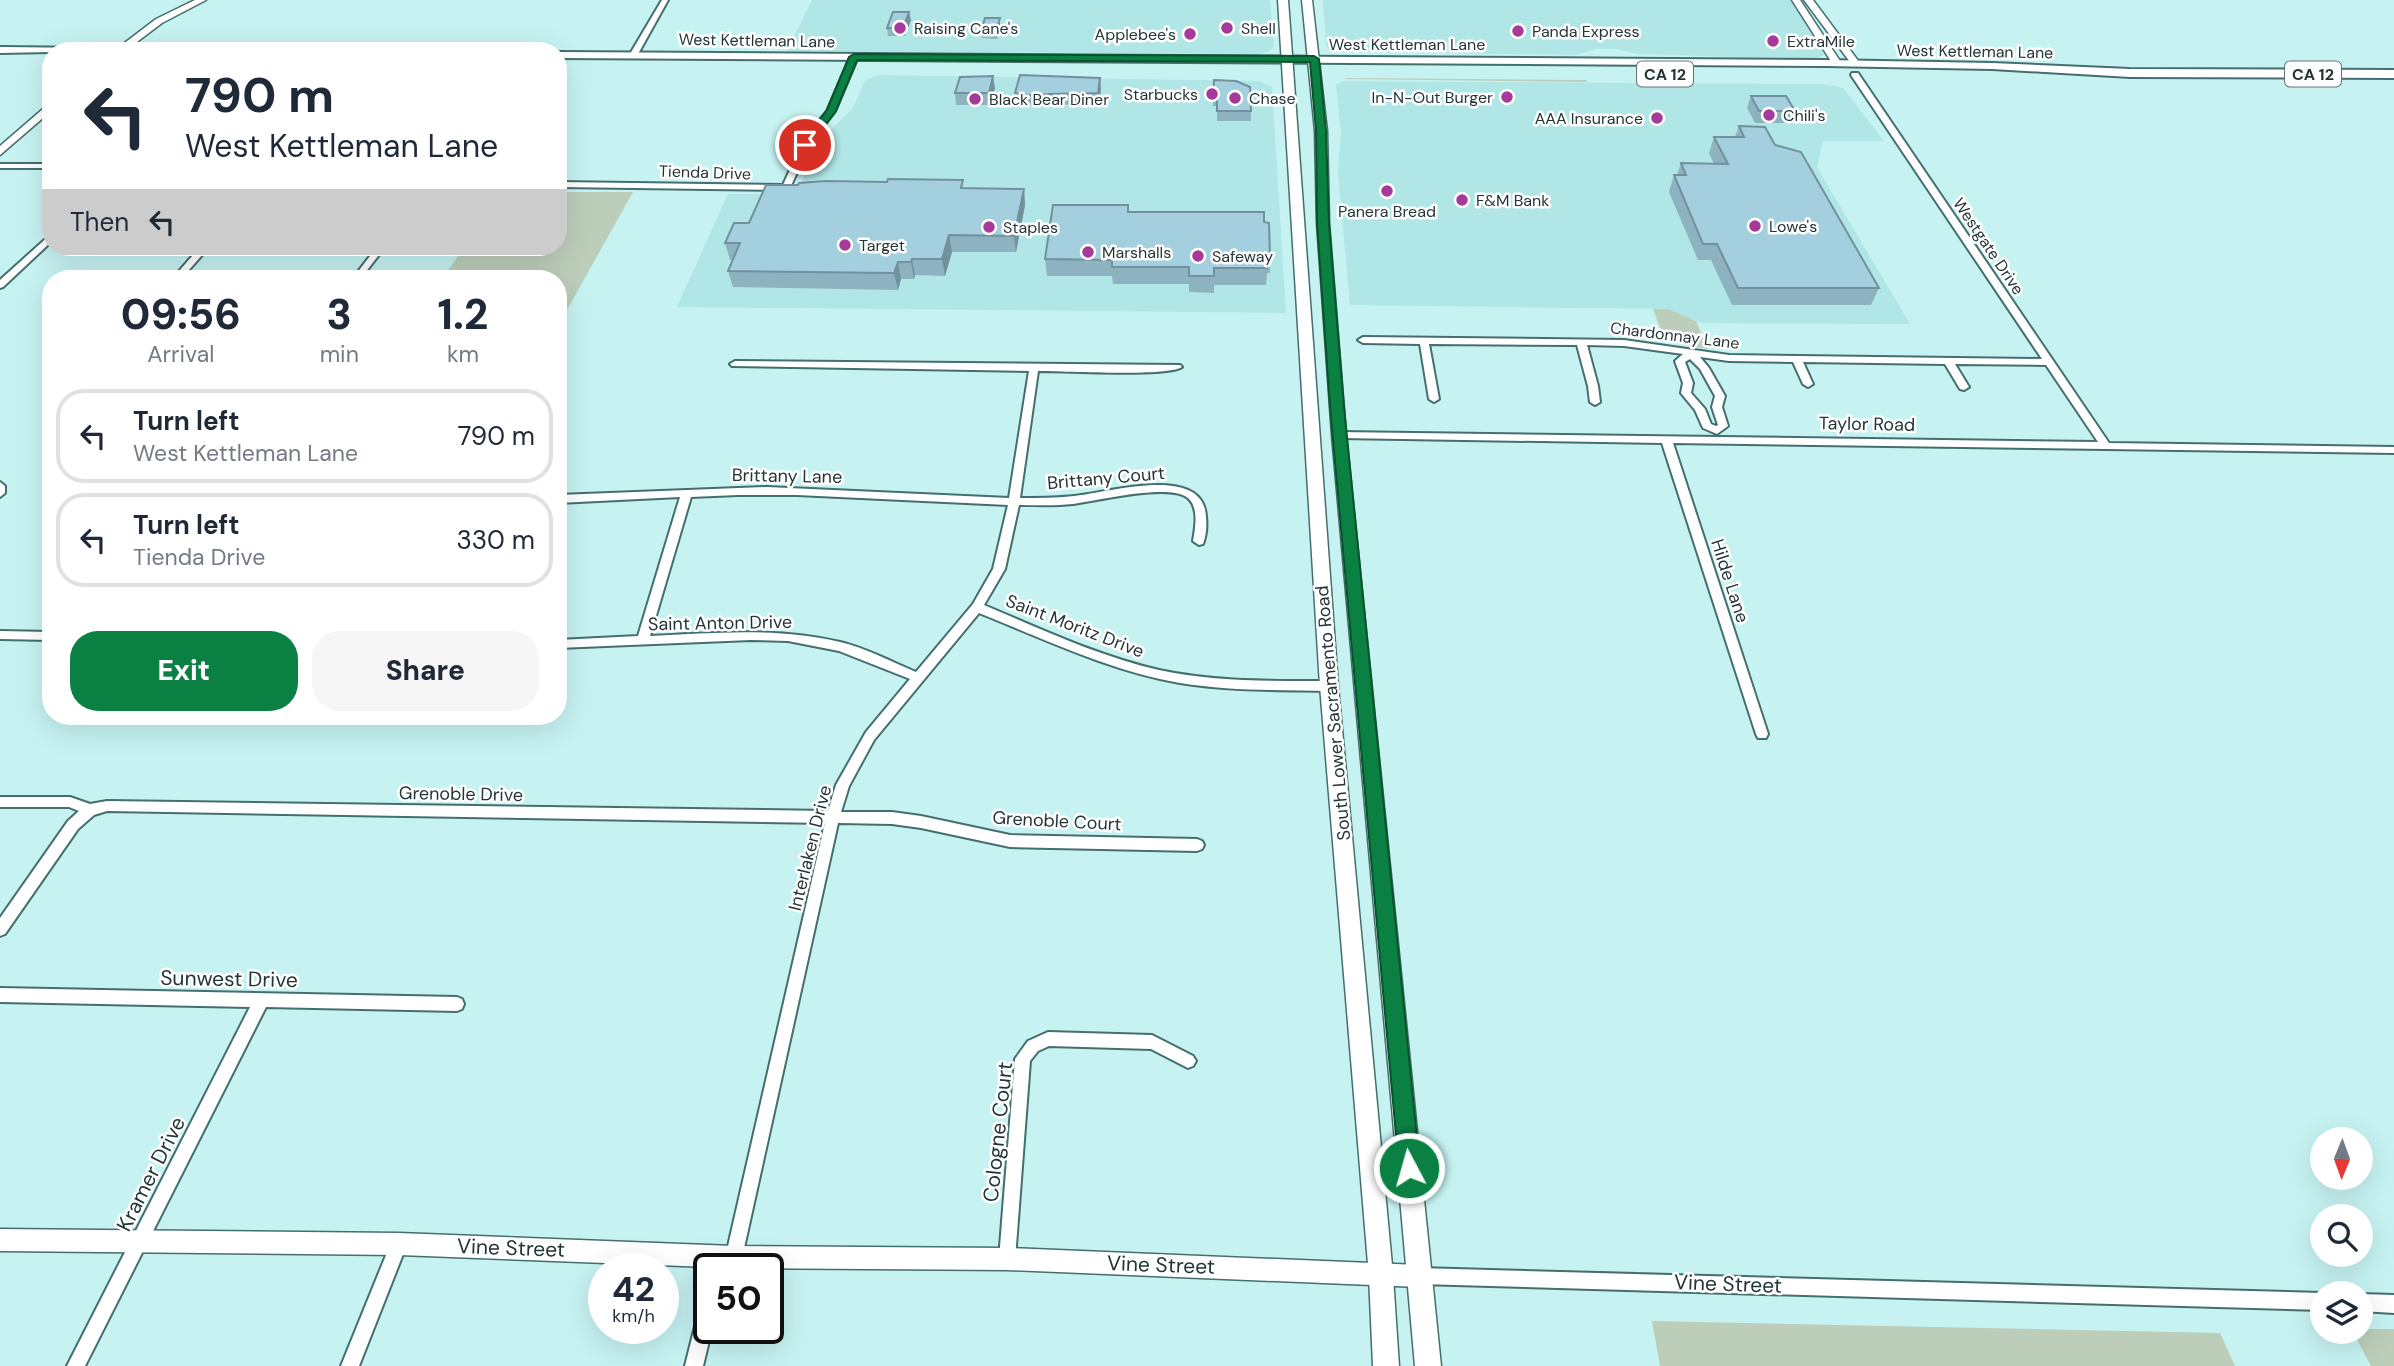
<!DOCTYPE html>
<html lang="en">
<head>
<meta charset="utf-8">
<style>
  body { margin:0; font-family:"DM Sans",sans-serif; background:#f6f6f7; color:#1f2937; height:100vh; display:flex; flex-direction:column; font-size:26px; white-space:nowrap }
  * { box-sizing:border-box; margin:0 }
  p { font-size:23px; color:#747a83 }
  .icon { flex:none; width:38px; height:38px; fill:none; stroke:currentColor; stroke-width:2; stroke-linecap:round; stroke-linejoin:round }
  .map { position:relative; flex:1; overflow:hidden }
  .panel { position:absolute; left:42px; top:270px; width:525px; height:455px; display:flex; flex-direction:column; background:#fff; border-radius:28px; box-shadow:0 7px 28px #0002 }
  .panel>* { flex:none }
  .banner { position:absolute; left:42px; top:42px; width:525px; height:214px; border-radius:28px; box-shadow:0 7px 28px #0002; background:#fff; color:#1f2937; overflow:hidden }
  .needle { width:46px; rotate:181deg }
  .fabs { position:absolute; left:2310px; top:1127px; display:grid; gap:14px }
  .fabs a { display:grid; place-items:center; width:63px; height:63px; border-radius:50%; background:#fff; box-shadow:0 7px 28px #0002; font-size:35px }
  .speed { position:absolute; left:588px; top:1253px; display:flex; gap:14px; font-size:35px; font-weight:700; text-align:center }
  .speed>* { display:grid; place-content:center; width:91px; height:91px; border-radius:50%; background:#fff; box-shadow:0 7px 28px #0002; line-height:1 }
  .speed small { font-size:18px; font-weight:400 }
  .speed .limit { border:4px solid #111; border-radius:10px; background:#fff; color:#111 }
  .pin { position:absolute; display:grid; place-items:center; width:60px; height:60px; color:#fff; margin:-30px; border:4px solid #fff; border-radius:50%; box-shadow:0 2px 7px #0007 }
  .me { position:absolute; width:77px; margin:-38px; rotate:354deg; stroke-linejoin:round; filter:drop-shadow(0 0 5px #0008) }
  .turn { display:flex; align-items:center; gap:24px; height:147px; padding:0 28px; font-size:32px }
  .turn .icon { width:91px; height:91px; stroke-width:2.5 }
  .turn b { display:block; font-size:49px; line-height:60px }
  .then { display:flex; align-items:center; height:66px; padding:0 28px; background:#0003; gap:14px; font-size:26px }
  .eta { display:flex; justify-content:space-evenly; align-items:center; height:119px; text-align:center }
  .eta b { font-size:42px; font-weight:800; line-height:49px }
  .primary-button { display:flex; gap:14px; margin-top:auto; padding:14px 28px }
  .primary-button a { flex:1; height:80px; border-radius:28px; background:#0b8043; color:#fff; font-size:28px; font-weight:800; line-height:80px; text-align:center }
  .primary-button a+a { background:#f6f6f7; color:#1f2937 }
  ul { padding:0; list-style:none }
  li { display:flex; align-items:center; gap:21px; height:94px; margin:0 14px 10px; padding:0 14px; border:4px solid #e0e1e3; border-radius:28px }
  li div { flex:1 }
  li b { display:block; font-size:26px }
  li em { font-style:normal }
  .map>svg:first-child { display:block }
  .built { fill:#b0e6e6 }
  .green { fill:#bcceba }
  .lines { fill:none; stroke-linecap:round; stroke-linejoin:round }
  .minor-casing { stroke:#456e6e; stroke-width:4 }
  .tertiary-casing { stroke:#456e6e; stroke-width:3 }
  .secondary-casing { stroke:#456e6e; stroke-width:3 }
  .primary-casing { stroke:#456e6e; stroke-width:4 }
  .minor { fill:#fff; fill-rule:evenodd }
  .tertiary { fill:#fff; fill-rule:evenodd }
  .secondary { fill:#fff; fill-rule:evenodd }
  .primary { fill:#fff; fill-rule:evenodd }
  .wall { fill:#8db2c0 }
  .shaded-wall { fill:#73919c }
  .building { fill:#a4cfdf; stroke:#73919c; stroke-width:2 }
  .route { fill:#0b8043; stroke:#07532c; stroke-width:2 }
  .poi-dot { fill:#a53a9b; stroke:#fff; stroke-width:2.5 }
  .labels { text-anchor:middle; stroke-width:5; stroke-linejoin:round; paint-order:stroke }
  .far-poi-label { font-size:16px; fill:#243535; stroke:#fff; text-anchor:start }
  .far-street-label { font-size:16px; fill:#243535; stroke:#fff }
  .shield { fill:#fff; stroke:#667272; stroke-width:2 }
  .shield-label { font-size:16px; font-weight:bold; fill:#243535 }
  .street-label { font-size:18px; fill:#243535; stroke:#fff }
  .near-street-label { font-size:21px; fill:#243535; stroke:#fff }
</style>
</head>
<body>
<div class="map">
<svg width="2394" height="1366" viewBox="0 0 2394 1366">
  <rect width="100%" height="100%" fill="#c6f3f2"/>
  <path class="built" d="M812,0H1270L1274,46L1270,51L1259,54L787,51Z
    M1323,0H1793L1824,55L1815,59L1764,58L1638,54L1615,49H1596L1576,55L1341,52L1329,49L1326,45Z
    M880,75L1260,81L1272,87L1286,313L677,307L728,194H796L820,141L853,108L865,80Z
    M1344,81L1823,84L1843,88L1884,141H1823L1817,167L1910,324L1702,323L1669,309L1350,305L1338,173L1341,133L1336,84Z"/>
  <path class="green" d="M1346,78L1586,80L1587,82L1346,79Z
    M558,192H633L558,326V278H443L464,247H558Z
    M1653,309H1669L1696,321L1708,349L1665,341Z
    M1652,1321L2220,1333L2235,1366H1660Z
    M2361,1329H2394V1366H2371L2353,1332H2361Z"/>
  <g class="lines">
    <g class="minor-casing">
      <path id="minor" d="M662,0H668L638,54L631,56L630,54Z
        M851,55L858,57L835,111L811,142L789,190L558,187V182L783,185L803,141L827,111Z
        M1852,73H1858L2109,443L2394,447V453L1673,443L1768,734L1766,738H1758L1756,734L1662,443L1339,438L1334,435L1339,432L2098,442L2046,365L1955,364L1969,387L1964,390L1960,389L1945,364L1803,362L1813,384L1808,387L1803,384L1793,362L1729,361L1700,357L1709,368L1725,396L1722,407L1728,426L1717,434L1703,428L1695,410L1681,393L1683,383L1675,361L1683,354L1624,346L1587,345L1598,386L1600,402L1595,405L1590,402L1588,386L1577,345L1429,344L1439,399L1434,402L1429,399L1420,344L1363,343L1358,340L1363,337L1624,340L1729,355L2042,359L1851,75ZM1690,359L1700,369L1715,396L1712,407L1718,425L1716,426L1711,424L1705,409L1691,393L1693,383L1685,362Z
        M0,164H51V168H0Z
        M51,234V242L3,287L0,288V280Z
        M200,247H209L182,278H173Z
        M377,247H385L361,278H353Z
        M735,361L1180,365L1182,367C1167,377 1063,371 1038,371L1020,498C1038,498 1056,498 1074,496C1107,493 1204,463 1206,517C1207,526 1206,536 1203,544L1199,545L1193,541C1195,529 1199,509 1189,499C1172,482 1097,501 1073,504C1055,506 1037,505 1019,505L1005,569L984,605C1041,629 1098,656 1159,670C1215,682 1272,681 1329,681L1333,683L1335,686L1333,689L1329,691C1279,690 1229,691 1180,683C1110,671 1044,639 979,613L874,740L849,786L841,812H892L921,816L1010,835L1197,839L1202,841L1204,845L1202,849L1197,851L1010,847L921,828L892,824L838,823L742,1257L737,1269H720L726,1255L825,823L107,811L94,815L78,829L5,934L0,936V918L68,821L79,811L69,807H0V797H70L90,804L107,801L828,811L836,785L866,732L910,679L839,651L788,641L751,640L558,648V640L638,636L680,497L558,503V495L767,487L1009,498L1029,371L732,366L730,364ZM738,495H797L1008,505L993,569L973,604L916,672C892,662 866,648 840,642C777,627 715,633 650,636L691,497Z
        M0,482L5,486V493L0,497Z
        M0,631L51,632V640L0,639Z
        M0,988L457,997L462,999L464,1004L462,1009L457,1011L266,1007L85,1366H67L250,1007L0,1002Z
        M1048,1032L1152,1035L1193,1056L1196,1061L1193,1066L1188,1068L1151,1049L1049,1046L1038,1051L1030,1061L1015,1259L1013,1265L1007,1267L1001,1265L999,1259L1015,1059L1028,1041Z
        M399,1236L405,1238L407,1244L359,1366H341L393,1238Z
        M1419,1268L2322,1293V1310L1419,1284L1413,1282L1411,1276L1413,1270Z
        M2361,1294L2394,1295V1313L2361,1311Z
        M709,1298V1328H712L703,1366H685L700,1306L703,1300Z"/>
    </g>
    <g class="tertiary-casing">
      <path id="tertiary" d="M195,0H206L162,23L125,51H114L156,19Z
        M1792,0H1800L1842,64L1840,66H1834Z
        M1804,0H1813L1859,62V66H1853Z
        M51,102V111L0,155V146Z
        M0,1229L399,1233L734,1246L1007,1248L1419,1265L1427,1268L1430,1276L1427,1284L1419,1287L1007,1270L734,1268L399,1255L0,1251Z"/>
    </g>
    <g class="secondary-casing">
      <path id="secondary" d="M1278,0H1288L1338,686L1393,1276L1399,1366H1373L1369,1276L1320,686Z
        M1302,0H1312L1327,131L1329,223L1346,435L1441,1366H1415L1332,435L1317,223L1315,131Z"/>
    </g>
    <g class="primary-casing">
      <path id="primary" d="M0,47L99,48L105,51L0,53Z
        M558,52L1825,60L1992,63L2130,69L2394,70V78L2130,77L1992,69L1825,66L558,58Z"/>
    </g>
    <use href="#minor" class="minor"/>
    <use href="#tertiary" class="tertiary"/>
    <use href="#secondary" class="secondary"/>
    <use href="#primary" class="primary"/>
  </g>
  <path class="wall" d="M1000,18V26L997,39L982,38L981,31Z
    M911,20L905,36H888L887,28Z
    M1214,80L1251,111V121H1217V106H1213Z
    M995,88L990,105H956L955,93Z
    M1101,89L1099,104L1048,105L1037,107L1016,104L1015,93Z
    M1751,96L1795,111L1791,123H1755L1747,108Z
    M1739,126L1775,145L1879,288L1871,305H1732L1711,260H1698L1669,192L1674,175H1677L1681,163L1714,164L1709,153L1714,137H1735Z
    M798,185L1024,189L1025,205L1016,252H952L945,276L915,275L914,279H901L898,290L733,287L728,271L733,260H730L725,243Z
    M1128,212L1264,222L1270,256V273H1267L1266,285H1214V293L1189,292V284H1113L1112,276H1047L1045,259Z"/>
  <path class="shaded-wall" d="M909,12L911,20L905,36L903,28Z
    M1000,18V26L997,39L996,31Z
    M993,76L995,88L990,105L989,93Z
    M1100,78L1101,89L1099,104L1098,93Z
    M1048,94V105L1037,107L1036,96Z
    M1024,189L1025,205L1016,252L1014,236Z
    M949,235L952,252L945,276L942,259Z
    M912,259L915,275L914,279L911,262Z
    M898,262L901,279L898,290L894,273Z"/>
  <path class="building" d="M893,12H909L903,28H887Z
    M985,18H1000L996,31H981Z
    M1020,75L1100,78L1098,93L1048,94L1036,96L1015,93Z
    M993,76L989,93H955L960,77Z
    M1214,80L1236,81L1250,87L1251,111H1217V96H1213Z
    M1751,96H1786L1795,111H1759Z
    M1739,126L1765,127L1775,145L1801,152L1879,288H1738L1717,244H1703L1674,175H1686L1681,163L1728,164L1714,137H1744Z
    M888,179L963,180L961,188L1024,189L1014,236L949,235L942,259H912L911,262H898L894,273L728,271L740,243H725L734,223H749L766,185H798L799,183L826,181L887,182Z
    M1053,205H1128V212H1264V222L1269,223L1270,256H1266L1267,268H1214V276H1189V267H1112V260L1045,259Z"/>
  <path class="route" d="M854,54L1314,56L1319,59L1326,131L1329,223L1344,407L1420,1168L1416,1176L1409,1179L1402,1176L1399,1168L1330,407L1317,223L1316,131L1310,62L857,60L836,111L809,147H801V143L827,110L849,57Z"/>
  <g class="poi-dot">
    <circle cx="900" cy="28" r="7"/>
    <circle cx="1227" cy="28" r="7"/>
    <circle cx="1518" cy="31" r="7"/>
    <circle cx="1190" cy="34" r="7"/>
    <circle cx="1773" cy="41" r="7"/>
    <circle cx="1212" cy="94" r="7"/>
    <circle cx="1507" cy="97" r="7"/>
    <circle cx="1235" cy="98" r="7"/>
    <circle cx="975" cy="99" r="7"/>
    <circle cx="1769" cy="115" r="7"/>
    <circle cx="1657" cy="118" r="7"/>
    <circle cx="1387" cy="191" r="7"/>
    <circle cx="1462" cy="200" r="7"/>
    <circle cx="1755" cy="226" r="7"/>
    <circle cx="989" cy="227" r="7"/>
    <circle cx="845" cy="245" r="7"/>
    <circle cx="1088" cy="252" r="7"/>
    <circle cx="1198" cy="256" r="7"/>
  </g>
  <g class="labels">
    <g class="far-poi-label">
      <text x="914" y="34">Raising Cane's</text>
      <text x="1241" y="34">Shell</text>
      <text x="1532" y="37">Panda Express</text>
      <text x="1176" y="40" text-anchor="end">Applebee's</text>
      <text x="1787" y="47">ExtraMile</text>
      <text x="1198" y="100" text-anchor="end">Starbucks</text>
      <text x="1493" y="103" text-anchor="end">In-N-Out Burger</text>
      <text x="1249" y="104">Chase</text>
      <text x="989" y="105">Black Bear Diner</text>
      <text x="1783" y="121">Chili's</text>
      <text x="1643" y="124" text-anchor="end">AAA Insurance</text>
      <text x="1476" y="206">F&amp;M Bank</text>
      <text x="1387" y="217" text-anchor="middle">Panera Bread</text>
      <text x="1769" y="232">Lowe's</text>
      <text x="1003" y="233">Staples</text>
      <text x="859" y="251">Target</text>
      <text x="1102" y="258">Marshalls</text>
      <text x="1212" y="262">Safeway</text>
    </g>
    <g class="far-street-label">
      <text transform="translate(757 40) rotate(1)" y="6">West Kettleman Lane</text>
      <text x="1407" y="50">West Kettleman Lane</text>
      <text transform="translate(1975 51) rotate(1)" y="6">West Kettleman Lane</text>
      <text transform="translate(705 172) rotate(2)" y="6">Tienda Drive</text>
      <text transform="translate(1989 246) rotate(56)" y="6">Westgate Drive</text>
      <text transform="translate(1675 335) rotate(7)" y="6">Chardonnay Lane</text>
    </g>
    <g class="shield">
      <rect x="1637" y="61.5" width="56" height="25" rx="5"/>
      <rect x="2285" y="61.5" width="56" height="25" rx="5"/>
    </g>
    <g class="shield-label">
      <text x="1665" y="80">CA 12</text>
      <text x="2313" y="80">CA 12</text>
    </g>
    <g class="street-label">
      <text transform="translate(1867 424) rotate(1)" y="6">Taylor Road</text>
      <text transform="translate(787 476) rotate(1)" y="6">Brittany Lane</text>
      <text transform="translate(1106 478) rotate(-5)" y="6">Brittany Court</text>
      <text transform="translate(1730 581) rotate(72)" y="6">Hilde Lane</text>
      <text transform="translate(720 623) rotate(-1)" y="6">Saint Anton Drive</text>
      <text transform="translate(1075 626) rotate(21)" y="6">Saint Moritz Drive</text>
      <text transform="translate(1333 713) rotate(-95)" y="6">South Lower Sacramento Road</text>
      <text transform="translate(461 794) rotate(1)" y="6">Grenoble Drive</text>
      <text transform="translate(1057 821) rotate(3)" y="6">Grenoble Court</text>
      <text transform="translate(810 848) rotate(-76)" y="6">Interlaken Drive</text>
    </g>
    <g class="near-street-label">
      <text transform="translate(229 979) rotate(1)" y="7">Sunwest Drive</text>
      <text transform="translate(998 1132) rotate(-84)" y="7">Cologne Court</text>
      <text transform="translate(151 1174) rotate(-63)" y="7">Kramer Drive</text>
      <text transform="translate(511 1248) rotate(2)" y="7">Vine Street</text>
      <text transform="translate(1161 1265) rotate(2)" y="7">Vine Street</text>
      <text transform="translate(1728 1284) rotate(2)" y="7">Vine Street</text>
    </g>
  </g>
</svg>
<div class="fabs">
<a><svg class="needle" viewBox="-14 -14 28 28"><path d="M0-13l5 13h-10z" fill="#e53935"/><path d="M0 13l5-13h-10z" fill="#747a83"/></svg></a>
<a><svg class="icon" aria-label="search" viewBox="0 0 24 24"><circle cx="10" cy="10" r="6"/><path d="M15 15l6 6"/></svg></a>
<a><svg class="icon" aria-label="layers" viewBox="0 0 24 24"><path d="M12 4l9 5-9 5-9-5zM3 14l9 5 9-5"/></svg></a>
</div>
<div class="speed"><div>42<small>km/h</small></div><div class="limit">50</div></div>
<div class="pin" style="left:805px;top:145px;background:#d93025"><svg class="icon" aria-label="arrive" viewBox="0 0 24 24"><path d="M6 21V4h12l-3 4 3 4H6"/></svg></div>
<svg class="me" style="left:1409px;top:1168px" viewBox="-20 -20 40 40"><circle r="17" fill="#0b8043" stroke="#fff" stroke-width="3"/><path d="M0-11L8 9 0 5-8 9z" fill="#fff"/></svg>
<div class="banner">
<div class="turn"><svg class="icon" aria-label="left" viewBox="0 0 24 24"><path d="M17 20v-9H6M10 6l-5 5 5 5"/></svg><div><b>790 m</b>West Kettleman Lane</div></div>
<div class="then">Then<svg class="icon" aria-label="left" viewBox="0 0 24 24"><path d="M17 20v-9H6M10 6l-5 5 5 5"/></svg></div>
</div>
<section class="panel">
<div class="eta">
<div><b>09:56</b><p>Arrival</p></div>
<div><b>3</b><p>min</p></div>
<div><b>1.2</b><p>km</p></div>
</div>
<ul>
<li><svg class="icon" aria-label="left" viewBox="0 0 24 24"><path d="M17 20v-9H6M10 6l-5 5 5 5"/></svg><div><b>Turn left</b><p>West Kettleman Lane</p></div><em>790 m</em></li>
<li><svg class="icon" aria-label="left" viewBox="0 0 24 24"><path d="M17 20v-9H6M10 6l-5 5 5 5"/></svg><div><b>Turn left</b><p>Tienda Drive</p></div><em>330 m</em></li>
</ul>
<div class="primary-button"><a>Exit</a><a>Share</a></div>
</section>
</div>
</body>
</html>
